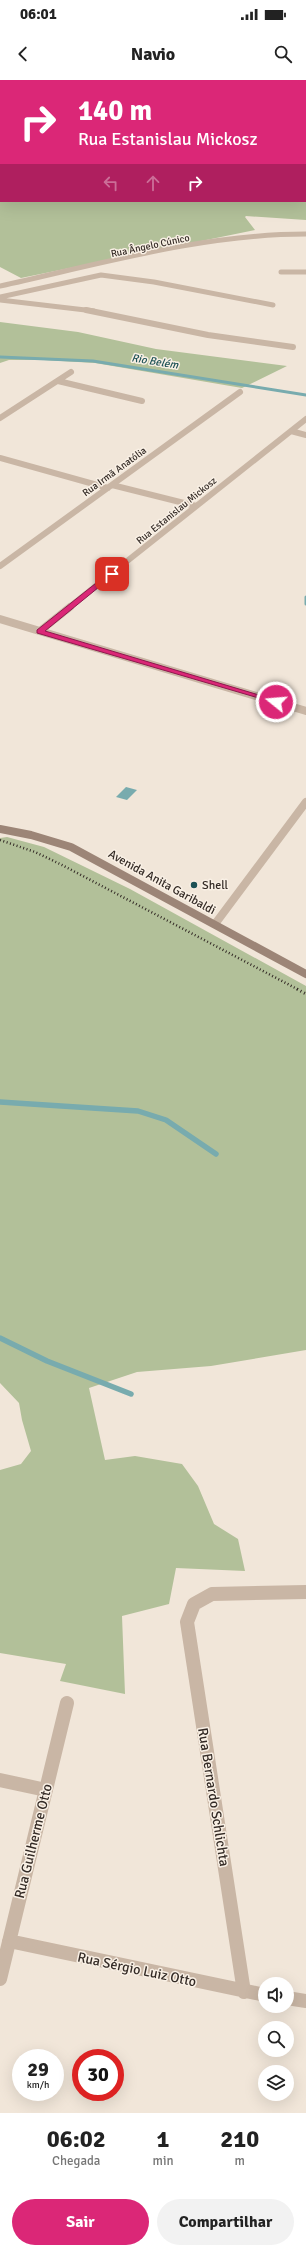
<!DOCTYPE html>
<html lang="pt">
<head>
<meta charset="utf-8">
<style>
  body { margin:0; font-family:Signika,sans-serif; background:#f2f2f2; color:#222; height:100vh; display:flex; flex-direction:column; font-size:15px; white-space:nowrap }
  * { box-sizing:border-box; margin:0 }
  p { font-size:13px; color:#767676 }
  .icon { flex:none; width:22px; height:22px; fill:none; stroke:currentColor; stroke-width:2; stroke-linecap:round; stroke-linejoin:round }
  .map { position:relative; height:2033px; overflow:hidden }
  .panel { display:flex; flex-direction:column; background:#fff; flex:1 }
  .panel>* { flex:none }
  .top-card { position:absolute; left:0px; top:0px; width:306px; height:122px; box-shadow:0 4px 16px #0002; background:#db2777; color:#fff; overflow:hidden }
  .controls { position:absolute; left:258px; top:1897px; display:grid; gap:8px }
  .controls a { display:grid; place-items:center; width:36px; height:36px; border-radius:50%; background:#fff; box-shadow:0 4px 16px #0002; font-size:20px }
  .speed { position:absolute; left:12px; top:1969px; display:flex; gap:8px; font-size:20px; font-weight:700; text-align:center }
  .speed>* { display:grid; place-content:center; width:52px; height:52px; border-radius:50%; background:#fff; box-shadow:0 4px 16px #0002; line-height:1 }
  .speed small { font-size:10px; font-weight:400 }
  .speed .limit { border:6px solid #d22; background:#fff; color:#111 }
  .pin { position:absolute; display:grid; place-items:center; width:34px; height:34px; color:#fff; margin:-17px; border-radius:8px; box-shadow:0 2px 6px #0006 }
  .me { position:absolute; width:44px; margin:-22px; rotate:287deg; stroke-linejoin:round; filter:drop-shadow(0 0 3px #0008) }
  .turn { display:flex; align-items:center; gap:14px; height:84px; padding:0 12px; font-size:18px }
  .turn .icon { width:52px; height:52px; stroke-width:2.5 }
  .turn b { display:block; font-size:28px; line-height:34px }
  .lanes { display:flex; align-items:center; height:38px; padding:0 12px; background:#0003; justify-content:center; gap:20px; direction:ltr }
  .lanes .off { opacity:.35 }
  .eta { display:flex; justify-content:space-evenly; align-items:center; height:68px; text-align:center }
  .eta b { font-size:24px; font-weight:700; line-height:28px }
  .action { display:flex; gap:8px; margin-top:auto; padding:8px 12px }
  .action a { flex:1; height:46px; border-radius:24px; background:#db2777; color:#fff; font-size:16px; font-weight:700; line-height:46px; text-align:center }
  .action a+a { background:#f2f2f2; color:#222 }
  .status { display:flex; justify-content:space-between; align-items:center; height:28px; padding:0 20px; background:#fff; direction:ltr }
  .status svg { height:11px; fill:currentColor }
  header { display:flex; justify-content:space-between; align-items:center; height:52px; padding:0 12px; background:#fff; font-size:18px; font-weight:700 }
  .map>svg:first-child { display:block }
  .green { fill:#b2c099 }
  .water { fill:#78abae }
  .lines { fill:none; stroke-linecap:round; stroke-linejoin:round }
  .stream-far1 { stroke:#78abae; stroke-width:3 }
  .stream { stroke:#78abae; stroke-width:5.5 }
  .street-far3 { stroke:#c9b6a5; stroke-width:5 }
  .street-far2 { stroke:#c9b6a5; stroke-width:6 }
  .street-far1 { stroke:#c9b6a5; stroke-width:8 }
  .street { stroke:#c9b6a5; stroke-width:14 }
  .secondary { stroke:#9c8577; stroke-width:8 }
  .rail-far1 { stroke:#342b26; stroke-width:2.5; stroke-dasharray:1 2.5; stroke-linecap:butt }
  .rail { stroke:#342b26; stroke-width:3; stroke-dasharray:1 3; stroke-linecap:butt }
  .route { fill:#db2777; stroke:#8e194d }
  .poi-dot { fill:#1c5155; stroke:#f9f0e5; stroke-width:1.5 }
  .labels { text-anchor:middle; stroke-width:3; stroke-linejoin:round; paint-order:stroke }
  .far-street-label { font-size:10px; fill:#342b26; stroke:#f9f0e5 }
  .far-water-label { font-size:11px; font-style:italic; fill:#1c5155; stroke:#f9f0e5 }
  .street-label { font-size:12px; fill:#342b26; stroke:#f9f0e5 }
  .poi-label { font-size:12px; fill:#342b26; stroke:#f9f0e5; text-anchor:start }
  .near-street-label { font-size:14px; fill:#342b26; stroke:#f9f0e5 }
</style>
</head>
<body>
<div class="status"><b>06:01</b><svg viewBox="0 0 49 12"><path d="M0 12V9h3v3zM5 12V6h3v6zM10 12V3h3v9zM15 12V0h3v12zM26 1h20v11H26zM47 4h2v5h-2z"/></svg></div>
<header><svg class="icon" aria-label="back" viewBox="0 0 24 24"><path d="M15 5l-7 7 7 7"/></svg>Navio<svg class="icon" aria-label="search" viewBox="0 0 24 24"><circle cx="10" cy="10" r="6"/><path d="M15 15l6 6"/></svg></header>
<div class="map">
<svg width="306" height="2033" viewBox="0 0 306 2033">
  <rect width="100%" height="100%" fill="#f1e6d9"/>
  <path class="green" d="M0,99L1,121H305L306,105V140L246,136L245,137L255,150L21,198L0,187Z
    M0,242L78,252L156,269L287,286L242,308L95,283L44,280H9L0,283Z
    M7,757L44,767L130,809L306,906V1270L211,1286L137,1292L89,1308L105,1380L135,1376L182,1384L198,1406L214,1444L238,1459L245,1491L176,1488L169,1524L122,1536L125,1614L60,1601L66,1584L0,1573V1390L21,1384L31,1371L22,1340L19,1323L0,1303V758Z"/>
  <path class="water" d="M126,707L137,710L127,720L116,717Z"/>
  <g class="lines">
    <path class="stream-far1" d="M0,277L93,281L306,315
      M306,517V524"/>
    <path class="stream" d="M0,1022L138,1031L166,1040L216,1074
      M0,1258L47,1281L131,1314"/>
    <path class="street-far3" d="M281,192H306
      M0,206C100,184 203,154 306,154
      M0,217L101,195L154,202L273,225
      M0,220L94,231"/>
    <path class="street-far2" d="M86,230L208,255L293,267
      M58,301L142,321
      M0,338L71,292
      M291,351L306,355
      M0,378L108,408
      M112,405L196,426
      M0,486L240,312
      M68,528L306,339"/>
    <path class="street-far1" d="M0,539L306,631
      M40,551L70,527
      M215,844L306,722"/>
    <path class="street" d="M0,1700L46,1710
      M9,1861L265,1915
      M0,1899L67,1623
      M244,1912L187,1542L194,1524L212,1514L306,1512
      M287,1918L306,1921"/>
    <path class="secondary" d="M0,749L31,755L71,767L306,894"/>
    <path class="rail-far1" d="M0,760L35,772L62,785L299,910"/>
    <path class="rail" d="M297,909L306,914"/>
  </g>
  <path class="route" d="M110,492L115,494L45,551L279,621V624L37,553V550Z"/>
  <circle class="poi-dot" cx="194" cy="805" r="4"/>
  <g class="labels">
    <g class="far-street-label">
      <text transform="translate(150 165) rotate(-12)" y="4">Rua Ângelo Cúnico</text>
      <text transform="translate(114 391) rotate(-36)" y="4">Rua Irmã Anatólia</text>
      <text transform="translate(176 430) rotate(-39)" y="4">Rua Estanislau Mickosz</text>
    </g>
    <g class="far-water-label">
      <text transform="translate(155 281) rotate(9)" y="4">Rio Belém</text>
    </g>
    <g class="street-label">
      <text transform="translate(162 802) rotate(29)" y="4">Avenida Anita Garibaldi</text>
    </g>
    <g class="poi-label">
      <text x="202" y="809">Shell</text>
    </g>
    <g class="near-street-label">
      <text transform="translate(214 1717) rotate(81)" y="5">Rua Bernardo Schlichta</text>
      <text transform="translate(33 1761) rotate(-76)" y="5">Rua Guilherme Otto</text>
      <text transform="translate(137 1889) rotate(12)" y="5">Rua Sérgio Luiz Otto</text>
    </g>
  </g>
</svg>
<div class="controls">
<a><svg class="icon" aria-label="sound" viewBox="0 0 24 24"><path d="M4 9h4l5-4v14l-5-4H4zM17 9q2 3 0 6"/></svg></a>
<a><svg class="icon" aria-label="search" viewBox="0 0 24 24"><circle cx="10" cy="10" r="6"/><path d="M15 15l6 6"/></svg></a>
<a><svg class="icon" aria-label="layers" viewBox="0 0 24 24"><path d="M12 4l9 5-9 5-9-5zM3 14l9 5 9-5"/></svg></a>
</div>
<div class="speed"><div>29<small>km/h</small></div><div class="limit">30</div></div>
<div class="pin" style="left:112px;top:494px;background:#d93025"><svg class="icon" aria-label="arrive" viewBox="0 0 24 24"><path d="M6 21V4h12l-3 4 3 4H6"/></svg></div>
<svg class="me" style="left:276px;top:622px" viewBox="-20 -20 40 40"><circle r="17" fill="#db2777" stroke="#fff" stroke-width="3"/><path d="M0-11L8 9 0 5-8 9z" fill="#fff"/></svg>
<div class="top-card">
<div class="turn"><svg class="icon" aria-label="right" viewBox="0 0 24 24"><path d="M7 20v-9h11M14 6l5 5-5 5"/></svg><div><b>140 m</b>Rua Estanislau Mickosz</div></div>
<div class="lanes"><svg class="icon off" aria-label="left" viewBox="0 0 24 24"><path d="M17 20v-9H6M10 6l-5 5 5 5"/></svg><svg class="icon off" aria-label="ahead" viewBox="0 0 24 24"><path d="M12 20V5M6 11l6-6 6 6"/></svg><svg class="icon" aria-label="right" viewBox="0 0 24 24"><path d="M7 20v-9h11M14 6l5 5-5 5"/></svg></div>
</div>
</div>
<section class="panel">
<div class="eta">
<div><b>06:02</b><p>Chegada</p></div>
<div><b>1</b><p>min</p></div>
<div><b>210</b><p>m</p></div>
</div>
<div class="action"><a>Sair</a><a>Compartilhar</a></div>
</section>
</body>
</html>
